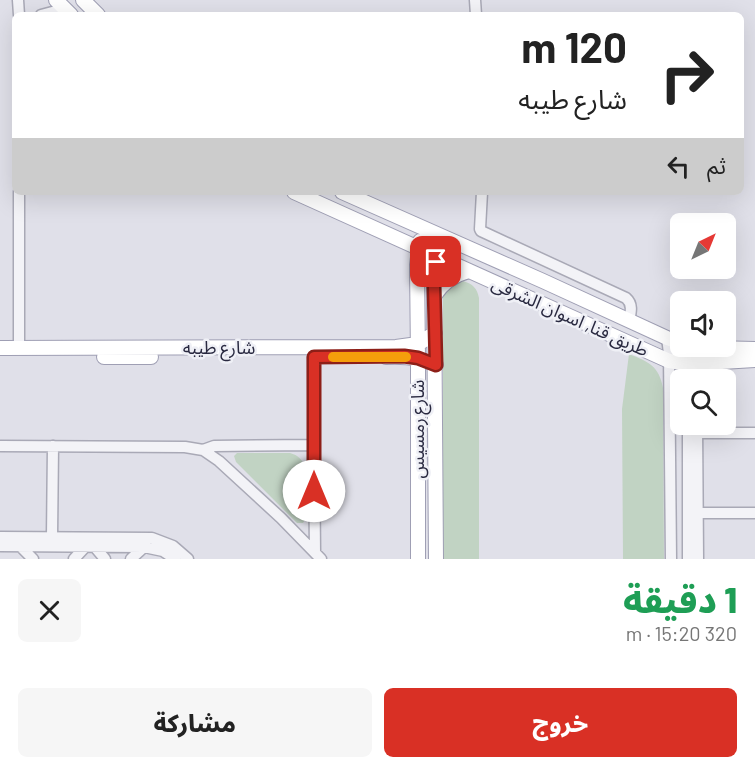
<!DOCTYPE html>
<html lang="ar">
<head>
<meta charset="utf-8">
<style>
  body { margin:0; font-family:Barlow,"Noto Sans Arabic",sans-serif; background:#f6f6f6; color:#222; direction:rtl; height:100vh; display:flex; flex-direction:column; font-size:22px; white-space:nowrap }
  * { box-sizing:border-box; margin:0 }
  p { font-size:20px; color:#767676 }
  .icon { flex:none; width:33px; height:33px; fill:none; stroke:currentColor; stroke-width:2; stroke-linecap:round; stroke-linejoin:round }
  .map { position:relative; height:559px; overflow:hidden; direction:ltr }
  .panel { display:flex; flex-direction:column; background:#fff; flex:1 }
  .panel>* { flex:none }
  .top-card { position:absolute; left:12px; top:12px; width:732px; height:183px; border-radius:9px; box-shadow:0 6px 24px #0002; direction:rtl; background:#fff; color:#222; overflow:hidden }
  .needle { width:39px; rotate:43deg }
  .controls { position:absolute; left:670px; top:213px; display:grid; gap:12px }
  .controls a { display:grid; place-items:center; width:66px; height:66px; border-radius:9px; background:#fff; box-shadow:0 6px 24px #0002; font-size:30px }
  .pin { position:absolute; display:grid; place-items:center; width:51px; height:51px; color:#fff; margin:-26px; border-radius:12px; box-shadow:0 3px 9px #0006 }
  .me { position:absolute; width:66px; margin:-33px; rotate:0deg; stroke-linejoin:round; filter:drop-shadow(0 0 4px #0008) }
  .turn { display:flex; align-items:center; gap:21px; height:126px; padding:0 18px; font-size:27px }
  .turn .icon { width:78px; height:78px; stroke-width:2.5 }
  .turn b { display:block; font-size:42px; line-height:51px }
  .then { display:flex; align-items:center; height:57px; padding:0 18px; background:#0003; gap:12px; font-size:22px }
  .round { display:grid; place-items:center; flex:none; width:63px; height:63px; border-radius:9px; background:#f6f6f6 }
  .summary { display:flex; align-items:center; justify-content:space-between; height:102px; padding:0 18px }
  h1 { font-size:36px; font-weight:800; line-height:45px; color:#1e9e55 }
  .button { display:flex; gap:12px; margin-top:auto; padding:12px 18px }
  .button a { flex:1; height:69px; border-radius:9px; background:#d93025; color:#fff; font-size:24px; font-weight:800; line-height:69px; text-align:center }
  .button a+a { background:#f6f6f6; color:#222 }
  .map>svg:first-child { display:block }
  .green { fill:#c1d3c3 }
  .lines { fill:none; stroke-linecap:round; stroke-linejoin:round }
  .minor-casing { stroke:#a9a9b6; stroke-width:13 }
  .major-casing { stroke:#9f9fb4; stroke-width:16 }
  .minor { stroke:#f3f3f7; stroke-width:10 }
  .major { stroke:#fff; stroke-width:14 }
  .route-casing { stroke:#8d1f18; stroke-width:15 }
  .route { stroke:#d93025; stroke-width:10 }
  .slow { stroke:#f59e0b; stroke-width:10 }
  .labels { text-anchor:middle; stroke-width:5; stroke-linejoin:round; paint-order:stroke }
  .street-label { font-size:18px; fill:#292940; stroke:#eff0f6 }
</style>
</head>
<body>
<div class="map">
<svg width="755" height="559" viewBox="0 0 755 559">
  <rect width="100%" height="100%" fill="#e0e0e9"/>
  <path class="green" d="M463,281C473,284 477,288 479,298V559H443V294L450,286Z
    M629,354C649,362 659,366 663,388L664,559H623L622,409Z
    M237,453H290C298,455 303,460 305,468L306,518L303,523H297L236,462L234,456Z"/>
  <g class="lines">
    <g class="minor-casing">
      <path id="minor" d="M18,0L19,15
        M475,0L476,15
        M41,15L56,11H67
        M19,192V348
        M482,192L480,229L481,231L626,298C633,304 631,312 629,321
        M667,338L669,353L671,559
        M313,357L315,552
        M689,380V358L692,346
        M688,424V559
        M697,424L698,559
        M697,433H755
        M0,446L185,447L203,450L219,461L281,518L321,559
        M203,450L214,446L314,445
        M698,513H755
        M0,537L152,538L173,546L188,559
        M52,537L53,446
        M0,546L144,547L163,551L175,559
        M20,546L33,559
        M94,546L105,559
        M74,559L86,546
        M131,559L144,547"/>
    </g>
    <g class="major-casing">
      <path id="major" d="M56,0L71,15
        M83,0L98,15
        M294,192L669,361L689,364L755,360
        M342,192L543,281L667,338L681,343
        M435,295C443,282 454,275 469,271
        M697,346L713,348L755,349
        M0,348L396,347L418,344L435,333
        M104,357H151
        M386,357C404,356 420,357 436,365
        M418,559V358L417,265L420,241
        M436,559L434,285L436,262L440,250"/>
    </g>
    <use href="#minor" class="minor"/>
    <use href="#major" class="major"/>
  </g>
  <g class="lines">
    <g class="route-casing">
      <path id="route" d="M314,491V357L404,356L418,358L436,365L434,285L436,262"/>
    </g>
    <use href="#route" class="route"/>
    <path class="slow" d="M333,357H406"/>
  </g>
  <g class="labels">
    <g class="street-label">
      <text transform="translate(570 317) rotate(24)" y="6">طريق قنا, اسوان الشرقى</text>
      <text x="219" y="354">شارع طيبه</text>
      <text transform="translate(418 429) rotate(-90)" y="6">شارع رمسيس</text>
    </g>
  </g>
</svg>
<div class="controls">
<a><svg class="needle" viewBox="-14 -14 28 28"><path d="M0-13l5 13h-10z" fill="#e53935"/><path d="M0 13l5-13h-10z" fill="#767676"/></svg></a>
<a><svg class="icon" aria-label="sound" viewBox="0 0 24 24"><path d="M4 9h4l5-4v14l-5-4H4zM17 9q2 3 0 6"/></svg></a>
<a><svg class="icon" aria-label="search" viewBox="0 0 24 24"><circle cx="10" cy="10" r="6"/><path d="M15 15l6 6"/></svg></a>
</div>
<div class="pin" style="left:436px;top:262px;background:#d93025"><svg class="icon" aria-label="arrive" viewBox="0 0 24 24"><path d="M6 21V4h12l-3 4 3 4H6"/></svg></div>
<svg class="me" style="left:314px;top:491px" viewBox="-20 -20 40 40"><circle r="19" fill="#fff"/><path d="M0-13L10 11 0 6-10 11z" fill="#d93025"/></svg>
<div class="top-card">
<div class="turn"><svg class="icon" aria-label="right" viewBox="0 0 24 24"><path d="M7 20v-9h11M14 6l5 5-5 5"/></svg><div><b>120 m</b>شارع طيبه</div></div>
<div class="then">ثم<svg class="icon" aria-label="left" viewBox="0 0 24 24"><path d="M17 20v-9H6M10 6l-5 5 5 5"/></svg></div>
</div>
</div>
<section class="panel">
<div class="summary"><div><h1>1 دقيقة</h1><p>320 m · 15:20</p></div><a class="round"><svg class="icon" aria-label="close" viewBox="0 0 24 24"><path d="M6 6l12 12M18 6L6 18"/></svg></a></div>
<div class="button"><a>خروج</a><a>مشاركة</a></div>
</section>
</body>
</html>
